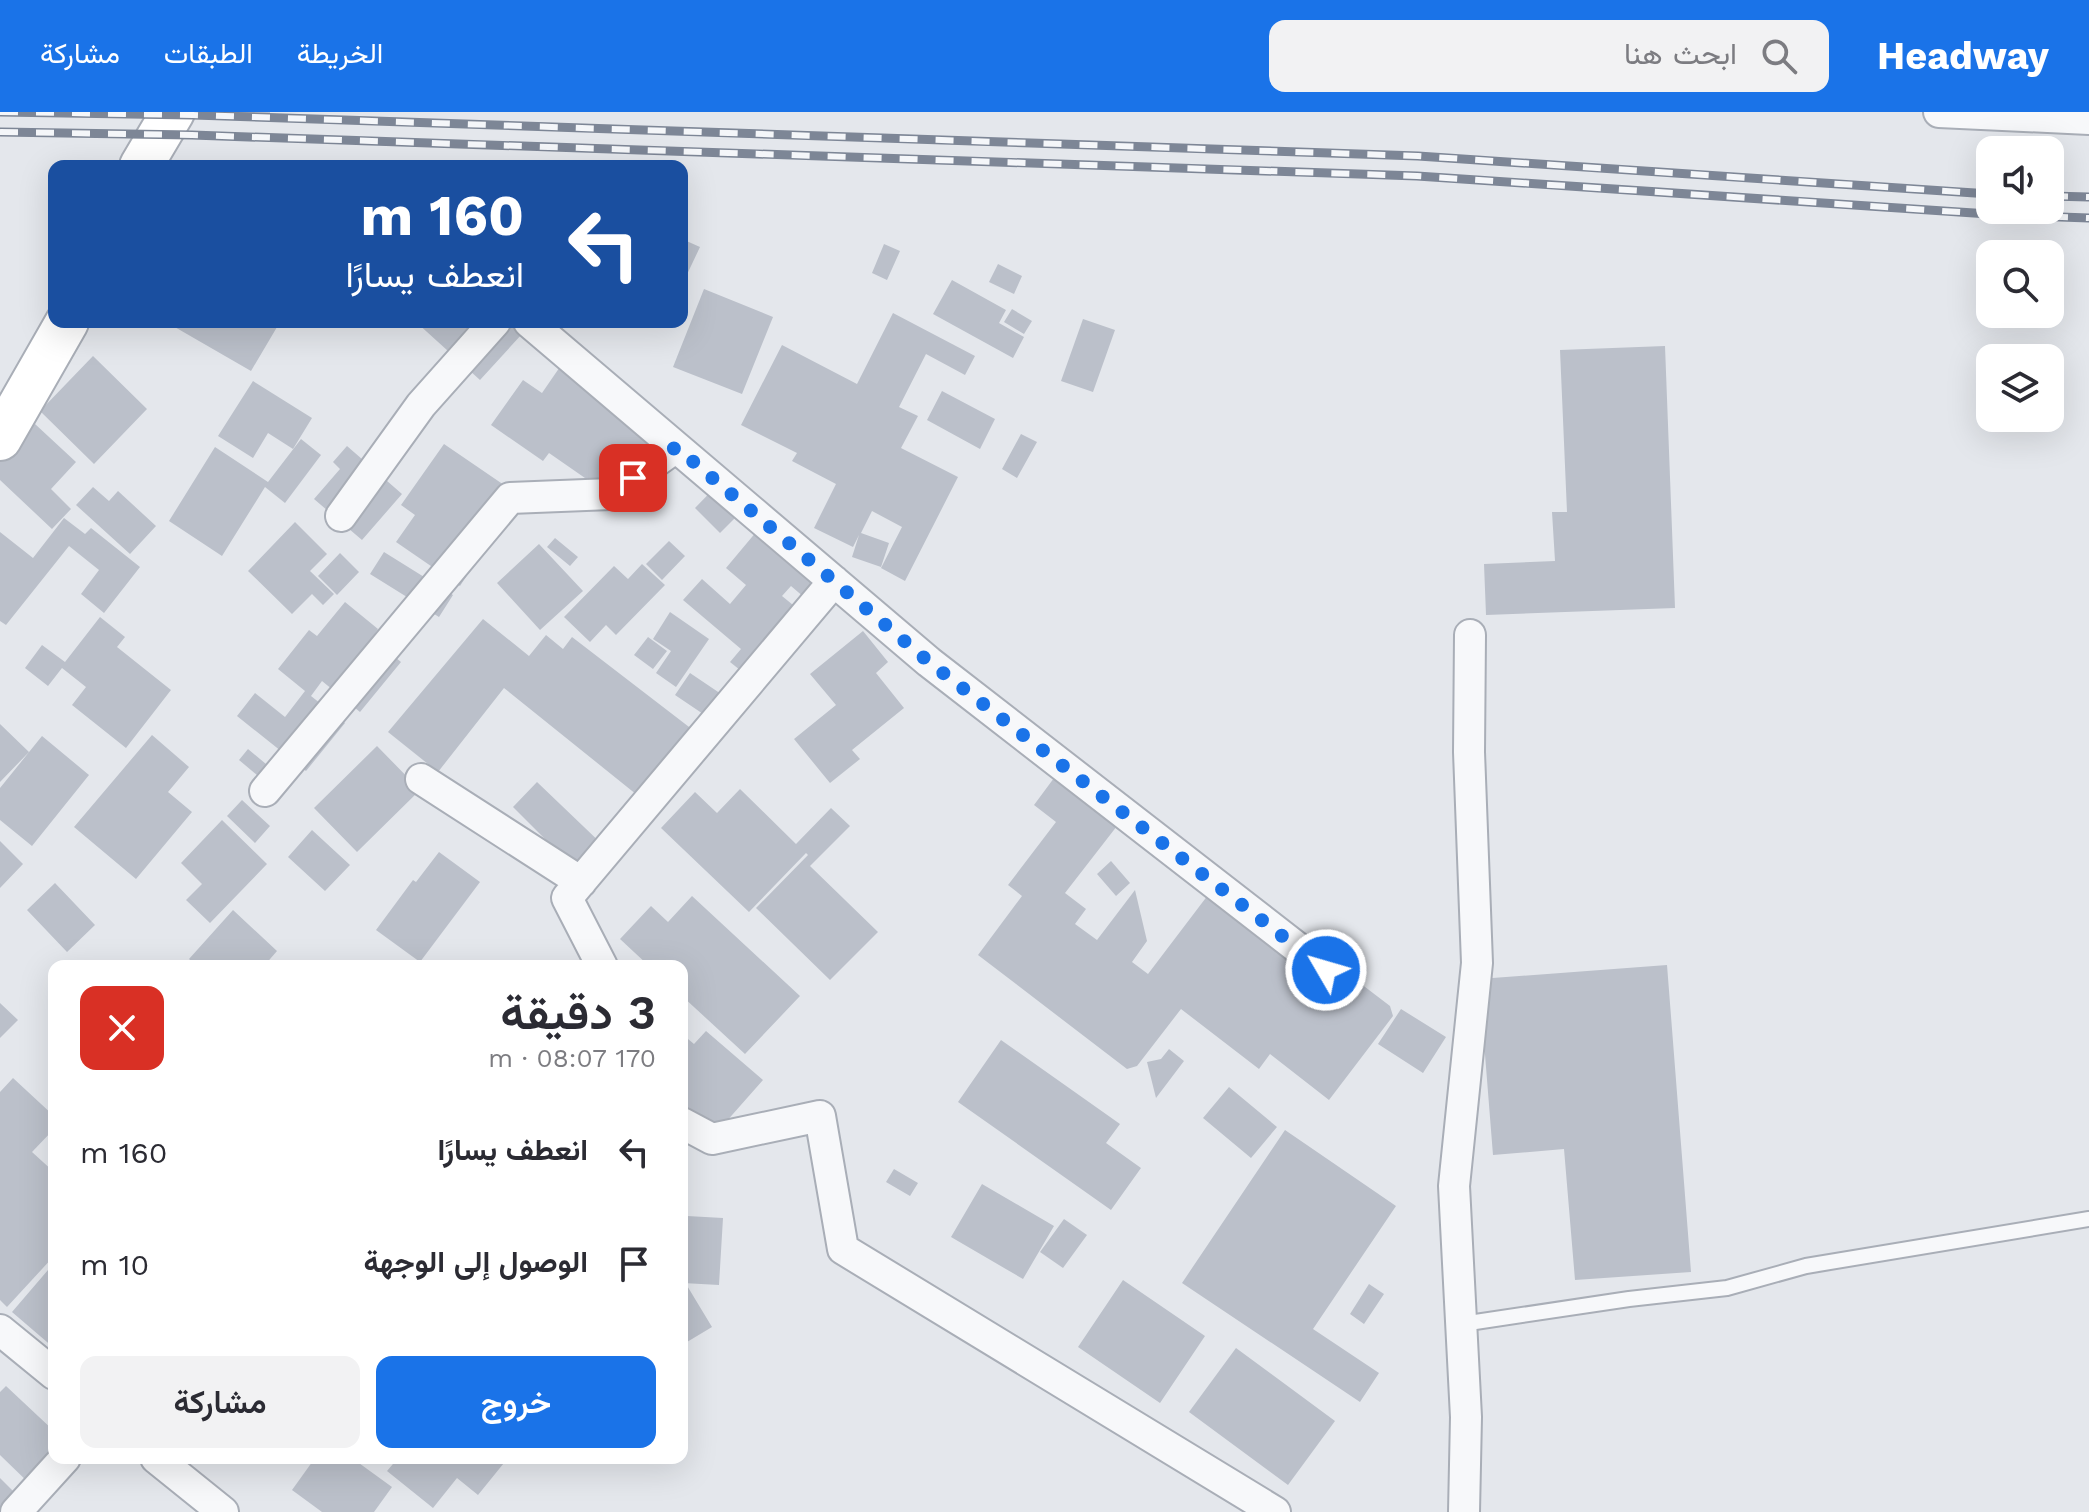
<!DOCTYPE html>
<html lang="ar">
<head>
<meta charset="utf-8">
<style>
  body { margin:0; font-family:"Work Sans",Vazirmatn,sans-serif; background:#f2f2f3; color:#2b2b33; direction:rtl; height:100vh; display:flex; flex-direction:column; font-size:30px; white-space:nowrap }
  * { box-sizing:border-box; margin:0 }
  p { font-size:26px; color:#7c7c81 }
  .icon { flex:none; width:44px; height:44px; fill:none; stroke:currentColor; stroke-width:2; stroke-linecap:round; stroke-linejoin:round }
  .map { position:relative; flex:1; overflow:hidden; direction:ltr }
  .panel { position:absolute; left:48px; top:848px; width:640px; height:504px; display:flex; flex-direction:column; background:#fff; border-radius:16px; box-shadow:0 8px 32px #0002; direction:rtl }
  .panel>* { flex:none }
  .top-card { position:absolute; left:48px; top:48px; width:640px; height:168px; border-radius:16px; box-shadow:0 8px 32px #0002; direction:rtl; background:#1a4fa0; color:#fff; overflow:hidden }
  .controls { position:absolute; left:1976px; top:24px; display:grid; gap:16px }
  .controls a { display:grid; place-items:center; width:88px; height:88px; border-radius:16px; background:#fff; box-shadow:0 8px 32px #0002; font-size:40px }
  .pin { position:absolute; display:grid; place-items:center; width:68px; height:68px; color:#fff; margin:-34px; border-radius:16px; box-shadow:0 4px 12px #0006 }
  .me { position:absolute; width:88px; margin:-44px; rotate:308deg; stroke-linejoin:round; filter:drop-shadow(0 0 6px #0008) }
  .turn { display:flex; align-items:center; gap:28px; height:168px; padding:0 32px; font-size:36px }
  .turn .icon { width:104px; height:104px; stroke-width:2.5 }
  .turn b { display:block; font-size:56px; line-height:68px }
  .round { display:grid; place-items:center; flex:none; width:84px; height:84px; border-radius:16px; background:#f2f2f3 }
  .summary { display:flex; align-items:center; justify-content:space-between; height:136px; padding:0 32px }
  h1 { font-size:48px; font-weight:600; line-height:60px }
  .action { display:flex; gap:16px; margin-top:auto; padding:16px 32px }
  .action a { flex:1; height:92px; border-radius:16px; background:#1a73e8; color:#fff; font-size:32px; font-weight:600; line-height:92px; text-align:center }
  .action a+a { background:#f2f2f3; color:#2b2b33 }
  ul { padding:0; list-style:none }
  li { display:flex; align-items:center; gap:24px; height:112px; padding:0 32px }
  li div { flex:1 }
  li b { display:block; font-size:30px }
  li em { font-style:normal }
  header { display:flex; align-items:center; gap:48px; box-sizing:border-box; height:112px; padding:0 40px; background:#1a73e8; color:#fff }
  header strong { font-size:38px }
  nav { display:flex; gap:44px; margin-inline-start:auto; font-size:28px }
  .search { width:560px; height:72px; background:#f2f2f3; display:flex; align-items:center; gap:20px; box-sizing:border-box; padding:0 28px; border-radius:16px; color:#7c7c81; font-size:30px }
  .map>svg:first-child { display:block }
  .building { fill:#bbc0ca }
  .lines { fill:none; stroke-linecap:round; stroke-linejoin:round }
  .lane-casing { stroke:#a9aeb7; stroke-width:18 }
  .street-casing { stroke:#a9aeb7; stroke-width:34 }
  .secondary-casing { stroke:#a9aeb7; stroke-width:46 }
  .lane { stroke:#f7f8fa; stroke-width:14 }
  .street { stroke:#f7f8fa; stroke-width:30 }
  .secondary { stroke:#fff; stroke-width:42 }
  .rail-casing { stroke:#7d8696; stroke-width:9 }
  .rail { stroke:#f4f6f9; stroke-width:6; stroke-dasharray:18; stroke-linecap:butt }
  .route { stroke:#1a73e8; stroke-width:14; stroke-dasharray:0 25.2 }
</style>
</head>
<body>
<header>
<strong>Headway</strong>
<div class="search"><svg class="icon" aria-label="search" viewBox="0 0 24 24"><circle cx="10" cy="10" r="6"/><path d="M15 15l6 6"/></svg>ابحث هنا</div>
<nav><a>الخريطة</a><a>الطبقات</a><a>مشاركة</a></nav>
</header>
<div class="map">
<svg width="2089" height="1400" viewBox="0 0 2089 1400">
  <rect width="100%" height="100%" fill="#e4e7ec"/>
  <path class="building" d="M214,0H270V7L214,3Z
    M682,127L700,135L682,173Z
    M884,132L900,139L887,168L872,161Z
    M998,152L1022,164L1014,182L989,170Z
    M952,168L1006,198L999,211L1024,225L1013,246L933,202Z
    M704,177L773,205L742,282L673,255Z
    M1012,197L1032,209L1024,222L1004,210Z
    M893,201L975,244L965,263L926,242L899,295L918,304L901,336L958,365L905,469L881,456L902,415L872,399L861,421L889,431L881,455L852,445L859,423L853,435L814,416L836,372L792,349L797,341L741,313L782,233L857,272Z
    M1083,207L1115,218L1093,280L1061,269Z
    M176,210H280L251,259L173,214Z
    M416,210H533L480,268Z
    M1665,234L1675,496L1486,503L1484,452L1555,449L1552,400H1567L1560,238Z
    M93,244L147,297L94,352L40,299Z
    M564,249L661,333L621,391L549,341L543,349L491,313L523,268L542,281Z
    M253,269L312,306L293,337L268,321L253,346L218,324Z
    M942,279L995,307L980,337L927,308Z
    M35,312L76,350L51,377L71,397L52,417L0,368V349Z
    M1021,322L1037,330L1017,366L1002,357Z
    M301,327L321,343L285,391L265,375L222,444L169,409L215,335L268,370Z
    M444,332L504,373L477,448L460,474L396,430L415,403L401,393Z
    M347,334L402,382L362,428L314,387L340,357L333,350Z
    M730,360L756,385L720,421L695,396Z
    M93,375L109,389L118,379L156,414L130,442L76,393Z
    M64,406L85,422L91,416L140,455L104,501L81,482L99,458L69,434L6,513L0,509V420L33,446Z
    M295,410L327,442L310,459L334,482L323,493L312,482L292,502L248,459Z
    M762,413L830,470L812,492L791,474L782,484L804,502L750,566L730,550L741,537L683,488L702,467L730,492L746,473L726,456Z
    M555,426L578,445L570,454L547,435Z
    M669,429L685,444L662,468L646,452Z
    M539,432L583,479L540,518L497,471Z
    M384,440L453,483L439,505L370,462Z
    M340,441L359,460L337,483L318,464Z
    M642,452L665,473L616,523L606,513L590,530L564,505L614,454L628,467Z
    M345,490L378,517L372,526L401,550L360,600L322,569L311,584L345,611L306,659L237,604L255,581L285,605L305,579L278,557L309,518L317,524Z
    M670,500L709,527L676,575L656,561L671,539L653,527Z
    M100,505L125,525L117,535L171,578L126,636L72,593L86,575L62,556L48,574L25,556L42,533L65,550Z
    M483,507L529,544L546,523L563,537L572,525L706,628L652,695L504,576L438,660L388,620Z
    M863,519L888,550L876,561L904,596L852,638L860,647L830,671L794,627L836,593L810,562Z
    M648,525L667,539L653,557L634,543Z
    M690,561L733,590L718,612L675,583Z
    M0,612L29,640L0,670Z
    M152,623L189,655L168,680L192,700L136,767L74,715Z
    M42,624L89,663L32,734L0,708V676Z
    M377,634L420,678L357,740L314,696Z
    M248,637L290,672L281,683L239,648Z
    M1054,666L1117,714L1065,781L1086,797L1075,812L1097,828L1135,778L1147,829L1132,850L1148,862L1208,783L1238,778L1390,894L1393,904L1329,988L1270,942L1259,957L1181,897L1137,954L1127,957L978,843L1022,784L1008,773L1056,710L1034,693Z
    M537,670L607,737L581,763L513,695Z
    M740,677L796,732L831,696L850,714L810,754L878,820L830,868L756,796L808,743L806,741L749,800L661,716L695,680L717,701Z
    M242,688L270,714L255,731L227,704Z
    M222,708L267,752L210,811L186,788L202,772L181,751Z
    M312,718L350,753L325,779L288,745Z
    M0,729L23,752L0,776Z
    M439,740L480,770L420,850L376,818L413,768L416,770Z
    M1111,749L1130,771L1116,784L1097,762Z
    M55,771L95,813L67,840L27,798Z
    M692,784L800,884L745,942L682,884V854H649L620,827L651,794L668,810Z
    M233,798L277,839L264,854H197L189,847Z
    M1667,853L1691,1160L1575,1168L1564,1037L1493,1043L1479,867Z
    M0,891L18,908L0,926Z
    M1401,897L1446,925L1423,961L1378,932Z
    M706,919L763,968L710,1028L682,1003V922L694,932Z
    M1001,928L1120,1012L1106,1031L1141,1056L1111,1098L958,990Z
    M1169,937L1184,949L1156,986L1147,950L1161,947Z
    M13,966L54,1004V1017L32,1040L54,1060V1144L7,1195L0,1188V980Z
    M1229,975L1277,1015L1251,1046L1203,1006Z
    M1285,1018L1396,1094L1313,1217L1379,1261L1360,1290L1182,1171Z
    M894,1057L918,1071L910,1084L886,1070Z
    M982,1072L1054,1114L1023,1167L951,1125Z
    M687,1104L723,1106L719,1173L683,1171Z
    M1064,1107L1087,1123L1063,1156L1040,1140Z
    M54,1151V1236L12,1200Z
    M1123,1168L1205,1224L1160,1291L1078,1235Z
    M686,1172L712,1215L682,1233V1175Z
    M1369,1172L1384,1182L1364,1212L1350,1202Z
    M1236,1236L1335,1309L1288,1373L1189,1300Z
    M6,1274L54,1319V1346L33,1375L0,1343V1280Z
    M315,1346H352L392,1375L374,1400H322L292,1378Z
    M398,1346H508L478,1383L457,1366L433,1396L387,1359Z
    M0,1366L20,1386L6,1400H0Z"/>
  <g class="lines">
    <g class="lane-casing">
      <path id="lane" d="M1462,1212L1629,1187L1727,1176L1806,1154L2089,1107"/>
    </g>
    <g class="street-casing">
      <path id="street" d="M1939,0L2089,7
        M529,210L929,550L1326,858
        M341,404L421,293L495,210
        M421,667L581,770
        M265,679L510,386L611,382L676,335
        M602,854L567,786L834,469
        M682,1011L712,1027L820,1004L843,1137L1275,1400
        M0,1218L54,1262
        M156,1346L223,1400
        M16,1400L65,1346
        M1464,1400L1466,1305L1454,1074L1477,851L1469,640L1470,523"/>
    </g>
    <g class="secondary-casing">
      <path id="secondary" d="M141,54L173,0
        M0,327L67,210"/>
    </g>
    <use href="#lane" class="lane"/>
    <use href="#street" class="street"/>
    <use href="#secondary" class="secondary"/>
    <g class="rail-casing">
      <path id="rail" d="M0,0L193,3L1418,44L1990,82
        M0,20L192,23L1417,64L2004,103L2089,106
        M2050,84L2089,85"/>
    </g>
    <use href="#rail" class="rail"/>
  </g>
  <g class="lines">
    <path class="route" d="M633,366L676,335L929,550L1326,858"/>
  </g>
</svg>
<div class="controls">
<a><svg class="icon" aria-label="sound" viewBox="0 0 24 24"><path d="M4 9h4l5-4v14l-5-4H4zM17 9q2 3 0 6"/></svg></a>
<a><svg class="icon" aria-label="search" viewBox="0 0 24 24"><circle cx="10" cy="10" r="6"/><path d="M15 15l6 6"/></svg></a>
<a><svg class="icon" aria-label="layers" viewBox="0 0 24 24"><path d="M12 4l9 5-9 5-9-5zM3 14l9 5 9-5"/></svg></a>
</div>
<div class="pin" style="left:633px;top:366px;background:#d93025"><svg class="icon" aria-label="arrive" viewBox="0 0 24 24"><path d="M6 21V4h12l-3 4 3 4H6"/></svg></div>
<svg class="me" style="left:1326px;top:858px" viewBox="-20 -20 40 40"><circle r="17" fill="#1a73e8" stroke="#fff" stroke-width="3"/><path d="M0-11L8 9 0 5-8 9z" fill="#fff"/></svg>
<div class="top-card">
<div class="turn"><svg class="icon" aria-label="left" viewBox="0 0 24 24"><path d="M17 20v-9H6M10 6l-5 5 5 5"/></svg><div><b>160 m</b>انعطف يسارًا</div></div>
</div>
<section class="panel">
<div class="summary"><div><h1>3 دقيقة</h1><p>170 m · 08:07</p></div><a class="round" style="background:#d93025;color:#fff"><svg class="icon" aria-label="close" viewBox="0 0 24 24"><path d="M6 6l12 12M18 6L6 18"/></svg></a></div>
<ul>
<li><svg class="icon" aria-label="left" viewBox="0 0 24 24"><path d="M17 20v-9H6M10 6l-5 5 5 5"/></svg><div><b>انعطف يسارًا</b></div><em>160 m</em></li>
<li><svg class="icon" aria-label="arrive" viewBox="0 0 24 24"><path d="M6 21V4h12l-3 4 3 4H6"/></svg><div><b>الوصول إلى الوجهة</b></div><em>10 m</em></li>
</ul>
<div class="action"><a>خروج</a><a>مشاركة</a></div>
</section>
</div>
</body>
</html>
